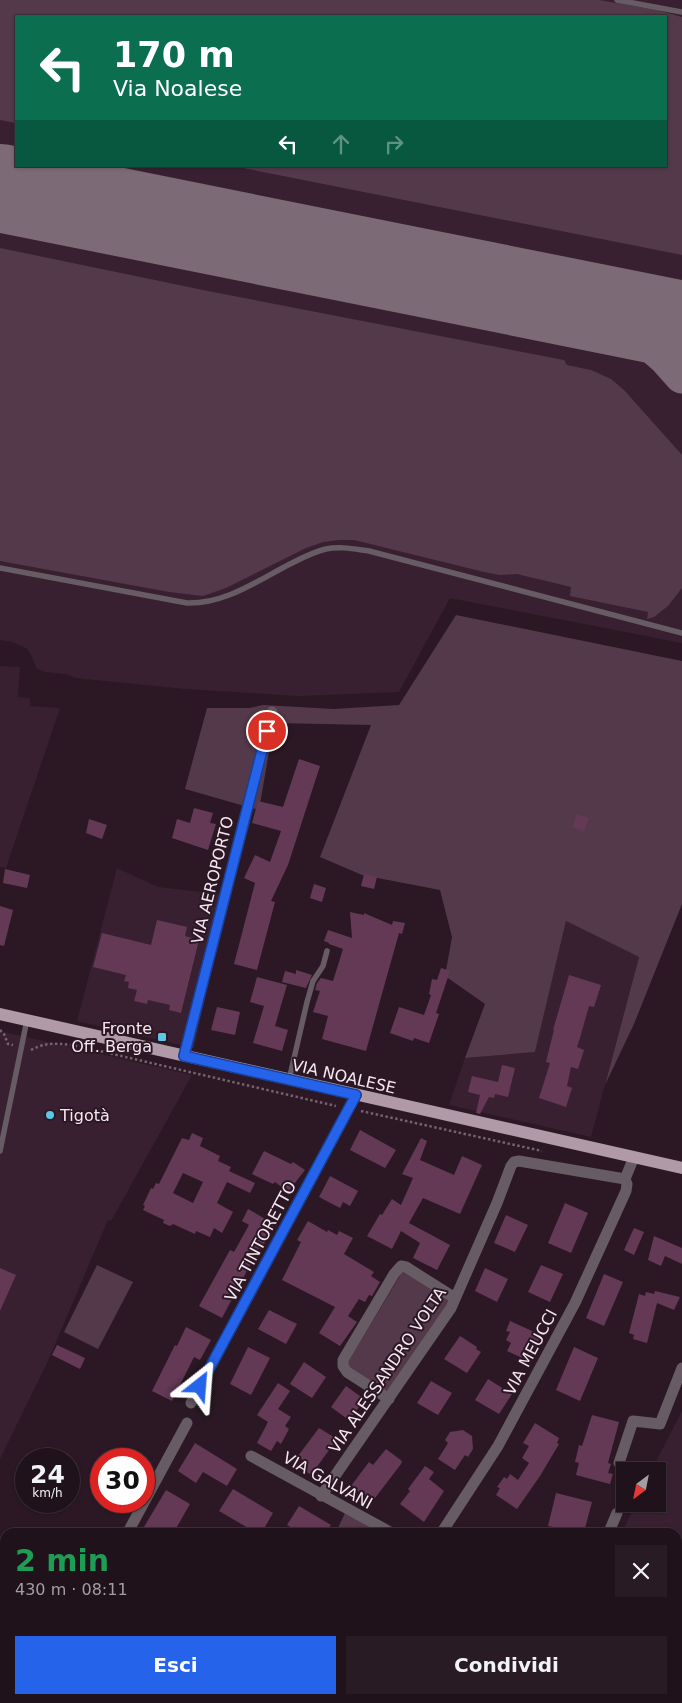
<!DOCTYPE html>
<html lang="it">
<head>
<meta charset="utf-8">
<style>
  body { margin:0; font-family:"DejaVu Sans",sans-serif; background:#281b24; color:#f1f3f6; height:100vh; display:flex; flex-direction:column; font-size:19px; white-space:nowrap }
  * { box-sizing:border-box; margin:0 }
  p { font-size:16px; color:#a29ea3 }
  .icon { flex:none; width:28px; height:28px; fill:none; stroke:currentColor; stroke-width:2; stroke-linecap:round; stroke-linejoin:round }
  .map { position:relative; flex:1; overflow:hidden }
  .details { position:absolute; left:0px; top:1528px; width:682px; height:176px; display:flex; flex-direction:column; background:#20121b; border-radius:15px 15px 0 0; box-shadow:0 1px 4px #0004,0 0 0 1px #3d323a }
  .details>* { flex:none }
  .top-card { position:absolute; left:15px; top:15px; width:652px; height:152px; border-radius:0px; box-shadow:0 1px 4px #0004,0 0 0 1px #3d323a; background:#0b6e4f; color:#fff; overflow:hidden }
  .needle { width:32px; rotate:212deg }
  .buttons { position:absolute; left:616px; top:1462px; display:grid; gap:10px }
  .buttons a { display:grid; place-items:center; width:50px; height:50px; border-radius:0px; background:#20121b; box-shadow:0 1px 4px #0004,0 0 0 1px #3d323a; font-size:25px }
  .speed { position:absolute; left:15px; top:1448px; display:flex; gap:10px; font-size:25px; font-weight:700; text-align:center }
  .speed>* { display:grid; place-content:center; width:65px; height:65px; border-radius:50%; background:#20121b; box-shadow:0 1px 4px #0004,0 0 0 1px #3d323a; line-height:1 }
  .speed small { font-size:12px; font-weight:400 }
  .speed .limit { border:8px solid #d22; background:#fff; color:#111 }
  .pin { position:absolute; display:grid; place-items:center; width:42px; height:42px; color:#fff; margin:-21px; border:2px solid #fff; border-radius:50%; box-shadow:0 1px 5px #0007 }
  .me { position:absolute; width:55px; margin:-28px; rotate:28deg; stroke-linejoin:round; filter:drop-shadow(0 0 4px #0008) }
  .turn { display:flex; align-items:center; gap:18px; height:105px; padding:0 15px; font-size:22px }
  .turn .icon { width:65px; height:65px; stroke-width:2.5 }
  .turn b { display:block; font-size:35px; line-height:42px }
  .lanes { display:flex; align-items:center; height:48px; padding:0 15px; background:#0003; justify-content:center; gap:25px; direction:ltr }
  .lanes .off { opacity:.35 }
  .round { display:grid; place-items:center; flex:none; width:52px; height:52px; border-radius:0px; background:#281b24 }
  .headline { display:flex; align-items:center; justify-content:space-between; height:85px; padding:0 15px }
  h1 { font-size:30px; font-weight:700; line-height:38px; color:#1e9e55 }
  .button { display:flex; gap:10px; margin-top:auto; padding:10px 15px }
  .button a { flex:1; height:58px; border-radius:0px; background:#2563eb; color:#fff; font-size:20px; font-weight:700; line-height:58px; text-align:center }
  .button a+a { background:#281b24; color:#f1f3f6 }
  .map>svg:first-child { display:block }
  .built { fill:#382031; fill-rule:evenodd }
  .green { fill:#53394a }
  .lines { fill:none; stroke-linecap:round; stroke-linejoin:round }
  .taxiway { stroke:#7c6a76; stroke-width:35 }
  .runway { stroke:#7c6a76; stroke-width:88 }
  .building { fill:#643956; fill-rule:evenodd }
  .path { stroke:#74636e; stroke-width:2.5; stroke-dasharray:2.5 2.5; stroke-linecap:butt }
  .service { stroke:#675c63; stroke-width:5.5 }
  .minor { stroke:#675c63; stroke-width:11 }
  .primary { stroke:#b09aa8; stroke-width:12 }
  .route-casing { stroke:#184099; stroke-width:12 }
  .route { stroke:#2563eb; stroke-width:9 }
  .poi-dot { fill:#5bc8e6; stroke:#2b1824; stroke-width:2 }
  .labels { text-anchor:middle; stroke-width:4; stroke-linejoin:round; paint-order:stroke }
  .street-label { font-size:16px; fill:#f5e7f0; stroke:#2b1824 }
  .poi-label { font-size:16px; fill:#f5e7f0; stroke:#2b1824; text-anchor:end }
</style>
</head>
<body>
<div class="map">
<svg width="682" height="1703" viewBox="0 0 682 1703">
  <rect width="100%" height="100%" fill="#2b1824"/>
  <path class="built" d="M0,0H682V643L450,598L399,692L299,696L185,689L76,678L66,674L45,672L37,669L30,653L26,648L12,642L0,640ZM16,16H666V166H16Z
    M0,666L20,667L18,697L30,698V706L60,708L6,868L0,867Z
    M117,868L158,887L228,895L194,1048L77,1021Z
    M566,921L639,957L591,1137L449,1105L465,1058L535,1052Z
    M0,1031L192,1075L111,1221L108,1220L47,1363L0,1459Z
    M682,1411V1601L678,1597V1532H622L636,1504H658V1471H651Z
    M0,1584L5,1588V1699H48L45,1703H0Z"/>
  <path class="green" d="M0,0H599L657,10L682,17V255L233,166H666V16H16V123L0,120Z
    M0,248L213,292L564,360L567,365L591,370L611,379L624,390L682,455V588L668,606L654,617L647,619L648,612L570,596L571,587L517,574L500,575L484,572L354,540H339L323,542L306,548L226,588L203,596L169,592L0,561Z
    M456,615L682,661V904L634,1024L605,1085L639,957L566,921L535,1052L465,1058L485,1004L445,976L452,937L440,890L362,875L320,857L371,725L274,723L259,810L185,789L207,708H250L263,705L334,709L399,705Z
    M97,1265L133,1282L98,1349L64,1332Z
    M406,1270L451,1299L387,1395L348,1368V1362L401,1274Z
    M346,1511L378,1532H336Z
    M244,1699H350L348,1703H248Z"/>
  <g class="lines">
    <path class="taxiway" d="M579,304L635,331L666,358L682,376"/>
    <path class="runway" d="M0,188L682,325"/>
  </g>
  <path class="building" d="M299,759L320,766L288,865L271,901L275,902L257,970L234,964L255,883L244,878L255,855L270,862L281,831L252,823L258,801L283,807Z
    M194,808L213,813L210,823L216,824L208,850L172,838L177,819L190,823Z
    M577,814L589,818L584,832L572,827Z
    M89,819L107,825L102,839L86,833Z
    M5,869L30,875L27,888L3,883Z
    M364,874L377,877L374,889L361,886Z
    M314,884L326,888L322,902L310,898Z
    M0,906L13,910L4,946L0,945Z
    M350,912L364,915V913L392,925L393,921L405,923L402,934L399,933L366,1051L322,1039L328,1016L313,1012L320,991L315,990L317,983L321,978L333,981L343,949L329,944V943L324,941L328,930L352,938Z
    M157,920L187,927L185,936L199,940L181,1013L169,1010L170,1005L148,1000L147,1004L134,1001L137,990L128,988L129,982L124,981L126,975L93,967L102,933L151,945Z
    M441,968L450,971L436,1013L439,1014L429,1043L414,1038L413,1041L390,1033L399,1007L424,1015L431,995L429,994L432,979L437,980Z
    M296,970L312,975L306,988L282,982L285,971L296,974Z
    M569,975L601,985L594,1007L589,1006L580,1038L577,1047L584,1050L578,1069L571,1067L567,1086L572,1088L566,1107L539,1098L550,1063L546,1062L554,1030H553Z
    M257,977L287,985L275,1026L288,1030L282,1051L253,1043L264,1006L250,1002Z
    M217,1007L240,1012L235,1035L211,1030Z
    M502,1065L515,1068L508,1097L495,1094L494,1098L489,1097L480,1114L476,1113L480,1095L468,1092L472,1076L498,1082Z
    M360,1130L396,1150L385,1168L350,1150Z
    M192,1133L203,1138L200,1146L220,1156L218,1161L231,1167L229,1171L255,1183L250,1193L227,1182L217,1203L233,1212L222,1233L214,1228L210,1237L196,1231L195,1234L173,1224L170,1226L163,1223L164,1220L143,1210L145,1206L143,1205L151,1188L153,1189L156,1183L159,1184L182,1138L189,1140ZM183,1173L203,1182L193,1203L173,1193Z
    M421,1138L427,1141L420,1160L454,1175L462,1156L482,1165L460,1214L423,1198L409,1223L450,1245L437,1270L413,1258L420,1243L401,1231L392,1249L367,1236L380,1214L382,1215L392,1199L401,1205L413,1178L402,1174Z
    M264,1151L291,1164L293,1162L305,1170L288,1192L275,1182L273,1184L252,1174Z
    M330,1176L358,1191L350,1206L343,1202L340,1208L319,1197Z
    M565,1203L588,1213L571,1253L548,1243Z
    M248,1209L274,1224L261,1250L259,1248L222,1318L199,1306L230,1250L234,1252L249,1225L242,1221Z
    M506,1215L528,1225L515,1252L494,1243Z
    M308,1221L327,1232L328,1230L337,1235L339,1231L353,1238L344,1254L374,1272L371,1276L380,1282L372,1296L369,1295L365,1302L359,1299L348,1316L357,1322L340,1346L319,1333L335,1307L282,1280L301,1242L297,1240Z
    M634,1228L644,1232L634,1255L624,1250Z
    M654,1236L682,1248V1264L665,1256L661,1266L648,1260Z
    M541,1265L563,1274L550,1302L528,1292Z
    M0,1268L16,1275L0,1311Z
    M485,1268L508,1279L497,1302L475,1291Z
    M604,1274L623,1282L604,1326L586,1318Z
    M655,1291L680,1297L674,1310L657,1303L647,1343L633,1339L634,1335L629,1333L639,1294L645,1296L646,1292L654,1294Z
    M269,1310L297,1324L286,1344L258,1329Z
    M510,1321L541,1335L529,1361L507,1351L511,1343L506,1340L510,1332L506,1331Z
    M186,1327L211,1340L200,1360L194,1357L172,1401L152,1391L175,1345L177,1346Z
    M460,1336L477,1347L476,1349L481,1352L467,1373L444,1359Z
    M57,1345L85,1358L80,1369L52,1355Z
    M248,1347L270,1358L251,1395L230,1384Z
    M574,1347L598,1358L580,1401L556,1390Z
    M304,1362L326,1377L312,1398L290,1384Z
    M488,1379L512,1394L499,1414L475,1400Z
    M431,1381L452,1393L438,1415L417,1403Z
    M278,1383L290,1391L278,1409L291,1417L285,1426L289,1429L281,1444L277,1441L271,1451L257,1443L268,1422L257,1415Z
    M346,1386L364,1399L350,1421L331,1407Z
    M592,1415L619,1422L608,1463L611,1464L608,1473L613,1474L610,1484L576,1475L579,1463L575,1462L579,1445L582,1446Z
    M535,1423L559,1438L557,1443L559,1444L540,1476L517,1509L496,1495L500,1488L497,1487L504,1477L507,1479L510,1474L518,1480L529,1463L522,1458L529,1446L523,1443Z
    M319,1428L337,1439L311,1475L300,1467L304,1461L298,1456Z
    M463,1430L472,1436L473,1449L468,1457L465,1455L455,1470L438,1459L448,1443L445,1440L450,1432Z
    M195,1443L237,1469L227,1486L203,1472L196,1483L178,1471Z
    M386,1449L402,1461L401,1464L372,1502L351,1486L369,1462L373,1465Z
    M425,1466L434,1472L429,1479L444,1491L424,1522L400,1504L410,1491L408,1489Z
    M233,1489L273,1513L262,1532H255L219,1511Z
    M166,1490L190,1504L174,1532H141Z
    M556,1493L592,1502L584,1532H576L548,1526Z
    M299,1506L331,1525L326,1532H299L287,1525Z"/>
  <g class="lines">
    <path class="path" d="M0,1030L4,1034L8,1044L13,1045
      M91,1049L336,1106
      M31,1050C49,1040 66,1044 86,1048
      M361,1111L542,1151
      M236,1699L242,1703"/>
    <path class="service" d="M617,0L682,12
      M0,568L187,603C225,604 257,581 290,564C302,558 313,552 326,549C340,546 354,549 369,551L682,633
      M289,1080L307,1002L313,981L323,966L327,951
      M0,1151L27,1020"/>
    <path class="minor" d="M184,1056L272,712
      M625,1179L634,1157
      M389,1399L347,1372L343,1366V1360L394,1274L401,1266L406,1267L455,1298
      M191,1403L356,1095
      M251,1456L390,1532
      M619,1463L633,1421L660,1424L682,1368
      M321,1496L451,1308L497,1203L511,1166L514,1162L519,1161L625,1179
      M128,1532L187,1423
      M442,1532L498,1446L575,1303L626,1191L627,1184L625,1179
      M609,1532L617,1513
      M0,1572L5,1575
      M678,1629H682
      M192,1699L199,1703
      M474,1703L475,1699
      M597,1703L598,1699"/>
    <path class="primary" d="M0,1014L682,1168"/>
  </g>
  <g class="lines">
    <g class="route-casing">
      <path id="route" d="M200,1386L356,1095L184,1056L267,731"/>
    </g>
    <use href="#route" class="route"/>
  </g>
  <g class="poi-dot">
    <rect x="157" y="1032" width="10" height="10" rx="2.5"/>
    <circle cx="50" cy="1115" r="5"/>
  </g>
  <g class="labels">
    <g class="street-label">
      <text transform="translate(212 880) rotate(-76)" y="6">VIA AEROPORTO</text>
      <text transform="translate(344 1076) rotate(13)" y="6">VIA NOALESE</text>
      <text transform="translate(260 1241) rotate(-62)" y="6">VIA TINTORETTO</text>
      <text transform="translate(530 1352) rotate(-62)" y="6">VIA MEUCCI</text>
      <text transform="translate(387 1370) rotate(-56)" y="6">VIA ALESSANDRO VOLTA</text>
      <text transform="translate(328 1480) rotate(29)" y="6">VIA GALVANI</text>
    </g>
    <g class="poi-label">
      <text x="152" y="1034">Fronte<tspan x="152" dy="18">Off. Berga</tspan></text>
      <text x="60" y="1121" text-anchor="start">Tigotà</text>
    </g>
  </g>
</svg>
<div class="buttons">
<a><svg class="needle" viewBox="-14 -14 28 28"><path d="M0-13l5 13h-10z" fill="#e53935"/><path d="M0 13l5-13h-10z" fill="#a29ea3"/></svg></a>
</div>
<div class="speed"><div>24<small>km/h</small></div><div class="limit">30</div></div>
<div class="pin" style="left:267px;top:731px;background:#d93025"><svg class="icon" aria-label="arrive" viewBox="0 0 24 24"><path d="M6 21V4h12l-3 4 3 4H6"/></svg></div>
<svg class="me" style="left:200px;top:1386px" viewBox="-20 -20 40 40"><path d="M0-17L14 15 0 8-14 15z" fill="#2563eb" stroke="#fff" stroke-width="4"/></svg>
<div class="top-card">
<div class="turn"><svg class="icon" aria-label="left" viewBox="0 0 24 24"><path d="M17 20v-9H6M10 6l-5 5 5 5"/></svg><div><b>170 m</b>Via Noalese</div></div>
<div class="lanes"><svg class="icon" aria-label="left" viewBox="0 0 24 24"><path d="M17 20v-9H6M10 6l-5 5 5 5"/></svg><svg class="icon off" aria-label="ahead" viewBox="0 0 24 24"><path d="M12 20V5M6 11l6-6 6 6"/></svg><svg class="icon off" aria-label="right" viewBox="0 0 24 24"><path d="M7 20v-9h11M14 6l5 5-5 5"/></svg></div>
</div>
<section class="details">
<div class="headline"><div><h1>2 min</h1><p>430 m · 08:11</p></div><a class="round"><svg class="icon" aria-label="close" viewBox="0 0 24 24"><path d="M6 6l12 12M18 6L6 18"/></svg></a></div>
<div class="button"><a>Esci</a><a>Condividi</a></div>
</section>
</div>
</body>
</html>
